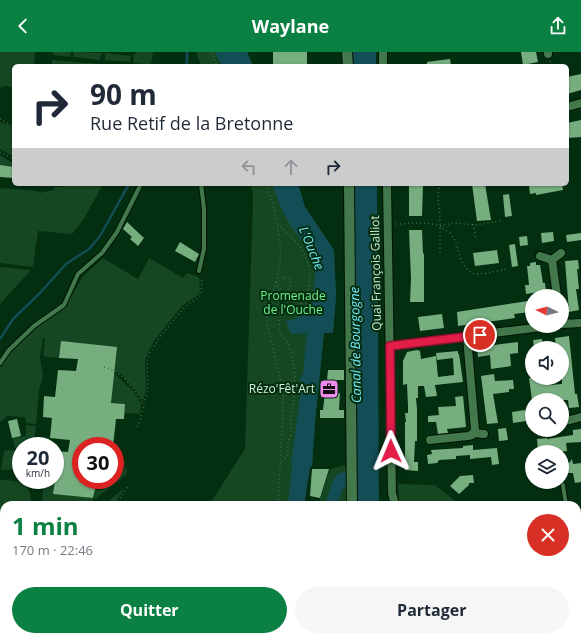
<!DOCTYPE html>
<html lang="fr">
<head>
<meta charset="utf-8">
<style>
  body { margin:0; font-family:"Open Sans",sans-serif; background:#f6f6f7; color:#1f2937; height:100vh; display:flex; flex-direction:column; font-size:15px; white-space:nowrap }
  * { box-sizing:border-box; margin:0 }
  p { font-size:13px; color:#747a83 }
  .icon { flex:none; width:22px; height:22px; fill:none; stroke:currentColor; stroke-width:2; stroke-linecap:round; stroke-linejoin:round }
  .map { position:relative; flex:1; overflow:hidden }
  .details { position:absolute; left:0px; top:449px; width:581px; height:140px; display:flex; flex-direction:column; background:#fff; border-radius:12px 12px 0 0; box-shadow:0 1px 3px #0004 }
  .details>* { flex:none }
  .banner { position:absolute; left:12px; top:12px; width:557px; height:122px; border-radius:6px; box-shadow:0 1px 3px #0004; background:#fff; color:#1f2937; overflow:hidden }
  .needle { width:26px; rotate:276deg }
  .buttons { position:absolute; left:525px; top:237px; display:grid; gap:8px }
  .buttons a { display:grid; place-items:center; width:44px; height:44px; border-radius:50%; background:#fff; box-shadow:0 1px 3px #0004; font-size:20px }
  .speed { position:absolute; left:12px; top:385px; display:flex; gap:8px; font-size:20px; font-weight:700; text-align:center }
  .speed>* { display:grid; place-content:center; width:52px; height:52px; border-radius:50%; background:#fff; box-shadow:0 1px 3px #0004; line-height:1 }
  .speed small { font-size:10px; font-weight:400 }
  .speed .limit { border:6px solid #d22; background:#fff; color:#111 }
  .pin { position:absolute; display:grid; place-items:center; width:34px; height:34px; color:#fff; margin:-17px; border:2px solid #fff; border-radius:50%; box-shadow:0 1px 4px #0007 }
  .me { position:absolute; width:44px; margin:-22px; rotate:359deg; stroke-linejoin:round; filter:drop-shadow(0 0 3px #0008) }
  .turn { display:flex; align-items:center; gap:14px; height:84px; padding:0 12px; font-size:18px }
  .turn .icon { width:52px; height:52px; stroke-width:2.5 }
  .turn b { display:block; font-size:28px; line-height:34px }
  .lanes { display:flex; align-items:center; height:38px; padding:0 12px; background:#0003; justify-content:center; gap:20px; direction:ltr }
  .lanes .off { opacity:.35 }
  .round { display:grid; place-items:center; flex:none; width:42px; height:42px; border-radius:21px; background:#f6f6f7 }
  .overview { display:flex; align-items:center; justify-content:space-between; height:68px; padding:0 12px }
  h1 { font-size:24px; font-weight:700; line-height:30px; color:#0b8043 }
  .button { display:flex; gap:8px; margin-top:auto; padding:8px 12px }
  .button a { flex:1; height:46px; border-radius:24px; background:#0b8043; color:#fff; font-size:16px; font-weight:700; line-height:46px; text-align:center }
  .button a+a { background:#f6f6f7; color:#1f2937 }
  header { display:flex; justify-content:space-between; align-items:center; height:52px; padding:0 12px; background:#0b8043; color:#fff; font-size:18px; font-weight:700 }
  .map>svg:first-child { display:block }
  .green { fill:#154722 }
  .water { fill:#134e56 }
  .lines { fill:none; stroke-linecap:round; stroke-linejoin:round }
  .stream { stroke:#134e56; stroke-width:2.5 }
  .building { fill:#77ae80 }
  .service-casing { stroke:#001402; stroke-width:6 }
  .minor-casing { stroke:#001402; stroke-width:10 }
  .tertiary-casing { stroke:#001402; stroke-width:12 }
  .primary-casing { stroke:#001402; stroke-width:12 }
  .path { stroke:#446a4d; stroke-width:1.5; stroke-dasharray:1 3; stroke-linecap:butt }
  .service { stroke:#42784c; stroke-width:4 }
  .minor { stroke:#42784c; stroke-width:8 }
  .tertiary { stroke:#42784c; stroke-width:10 }
  .primary { stroke:#7ca0b4; stroke-width:10 }
  .route-casing { stroke:#92132f; stroke-width:10 }
  .route { stroke:#e11d48; stroke-width:7 }
  .labels { text-anchor:middle; stroke-width:4; stroke-linejoin:round; paint-order:stroke }
  .street-label { font-size:12px; fill:#d1edd4; stroke:#032e10 }
  .park-label { font-size:12px; fill:#71f08d; stroke:#032e10 }
  .poi-label { font-size:12px; fill:#d1edd4; stroke:#032e10; text-anchor:end }
  .water-label { font-size:13px; font-style:italic; fill:#74e7f8; stroke:#032e10 }
</style>
</head>
<body>
<header><svg class="icon" aria-label="back" viewBox="0 0 24 24"><path d="M15 5l-7 7 7 7"/></svg>Waylane<svg class="icon" aria-label="share" viewBox="0 0 24 24"><path d="M12 15V3M7 8l5-5 5 5M5 13v7h14v-7"/></svg></header>
<div class="map">
<svg width="581" height="589" viewBox="0 0 581 589">
  <rect width="100%" height="100%" fill="#032e10"/>
  <path class="green" d="M0,0H35L34,14H14V36L6,34L0,36Z
    M53,0H71L70,5L54,3Z
    M74,0L101,1L100,8L73,5Z
    M137,0H153L151,13L133,11L134,3Z
    M196,0H247L253,14H201Z
    M105,1L131,4L130,10L105,8Z
    M52,8L100,12V14H52Z
    M0,70L9,73L14,77V105L0,97Z
    M0,103L14,112V115L0,113Z
    M63,132H103L84,167L72,182L38,179L33,215L0,211V136L38,139L39,141L54,138L55,135H62Z
    M250,132H298L305,155L334,198L336,245L333,281H324L316,359L312,414L310,415L304,453H209L245,397L253,148V141Z
    M103,206L138,227L149,206L183,226L187,221L199,225L200,239L198,243L182,254L172,266L154,289L147,303L145,310L146,336L143,349L135,338L121,322L61,289L59,306L43,304L45,287L43,286L40,305L43,324L39,339L36,372L26,371L25,365L7,364L0,370V316L3,309L11,298L35,277L62,258L71,245L83,224Z
    M0,215L31,218L0,252Z
    M113,322H115L135,341L141,352L140,362L124,361L125,352L111,351Z
    M26,373L36,374L33,394H21V400L14,395L13,386L26,384Z
    M42,385L50,386L49,394H41Z
    M114,392H117L120,402L126,412L115,411V394H113Z
    M12,398L18,401L21,417L1,418L4,399Z
    M345,413C353,424 347,440 345,453H318L330,417Z
    M124,415L127,416L126,423L94,448L95,438H103L117,425L115,423V418L124,419Z
    M0,428C19,428 32,431 31,453H4L3,464V462L0,460Z
    M41,428H53L54,442L93,446V450L90,453H42L43,437Z
    M398,432L435,433L454,448L462,453H402L399,449Z
    M124,436L114,453H104Z
    M3,470L4,515L0,518V472Z
    M10,585H312L311,589H0V588Z
    M413,585H522L518,589H412Z"/>
  <path class="water" d="M215,0H247L253,14H222Z
    M352,0H376V14H352Z
    M272,132H298L305,155L334,198L336,245L333,281H324L316,359L312,414L310,415L304,453H288L292,415L291,412L301,338H299L301,323H303L307,281L291,282L286,269C300,268 307,260 311,247C322,205 308,201 288,169C281,157 277,145 272,132Z
    M353,132H377L379,453H356L349,430L342,438L337,453H325L333,428L339,421L348,420Z
    M267,585H289L286,589H264Z"/>
  <g class="lines">
    <path class="stream" d="M186,14L187,9V0
      M0,287L13,267L40,241L66,212L89,197L100,184L129,132"/>
  </g>
  <path class="building" d="M273,0H307V14H273Z
    M521,0H536L538,10L523,13Z
    M450,7L451,14H427V10Z
    M581,22V38L567,42V25Z
    M581,68V85L567,86V71Z
    M0,113L14,115V126L0,125Z
    M409,132H423L422,164H409Z
    M472,132H485L491,168L477,169Z
    M534,132H562L563,138L536,143V141L530,142L529,133Z
    M509,142L512,164L505,165L503,143Z
    M127,170L144,186L138,194L130,187L132,185L123,177Z
    M409,178H422L423,202L424,201V250H410L411,226Z
    M553,180L554,189L542,191L541,181Z
    M581,181V188L567,190L566,183Z
    M527,184L528,193L520,194L519,185Z
    M180,190L199,202L195,210L175,199Z
    M515,192L518,214L512,215L509,193Z
    M497,198L499,211L475,214L473,201Z
    M578,208L579,217H577L579,237H576L579,258L569,260L565,209Z
    M536,210V213H540L543,231H545L546,239L526,242L525,233H529L527,214H530V211Z
    M528,249L530,260L514,262L515,266L458,274L457,260Z
    M442,262L444,276L420,279L418,265Z
    M569,284L575,342H577L579,355L569,356L568,348H549V347L532,348L529,326H549L550,333L562,332V295L556,296L555,286Z
    M542,287L543,296H534L533,288Z
    M61,289L117,295L111,351L125,352L124,367H116L113,394H102V392L85,390V394H81V428H97L93,446L53,442L55,428V399L68,400L70,388L50,386L52,366L43,365L44,344L55,345L58,318L76,319L78,307L59,306Z
    M518,290V301L510,302L511,314L491,317L490,303L478,305L477,295Z
    M417,298L420,299L421,307L436,304L438,325L454,323L453,306L437,308L436,301L458,299V302H459L463,330L435,333L437,344L426,345L424,334H418V346H416L417,357V389H415L414,410H418V419L405,418V370H406L405,361H408V354L407,332L403,333V309L407,300Z
    M328,318H344V328H327Z
    M494,322L495,329L513,328L514,337H509V340L493,342L498,371L487,372L481,324Z
    M325,340L340,341L339,358H344V366H320V358H323Z
    M463,344L466,375L447,377L448,381L438,382L436,370H428V364L439,363L438,355L456,354L455,345Z
    M525,358L526,369L513,371L512,360Z
    M17,367L21,384L12,386L8,369Z
    M506,376L508,388L499,389L498,377Z
    M581,377V390L566,391L567,399L558,400V398L538,400L537,387L547,386V387L573,383V378Z
    M473,393V398L497,396L499,412L492,413L491,405L470,407V403L456,404V407L439,408L437,411L428,412L427,403L432,402L431,398L463,396V394Z
    M572,407L573,412L581,411V430L575,431L573,421H568L567,414Z
    M312,417H329L320,446L310,444Z
    M473,423L474,431H469V433L459,442L450,434L460,424Z"/>
  <g class="lines">
    <g class="service-casing">
      <path id="service" d="M199,219L204,197V157L201,132
        M0,311L9,298L34,274L64,253L78,222L102,201L117,180L141,132
        M563,433L566,453
        M577,459L581,458"/>
    </g>
    <g class="minor-casing">
      <path id="minor" d="M383,0V14
        M548,0V2
        M567,55L581,51
        M387,132L392,441L395,453
        M540,204L552,208
        M552,208L557,244
        M552,208L561,201
        M562,272L581,271
        M390,294L549,274
        M562,370L581,365
        M473,381L484,382
        M430,388L468,384L472,383L475,378L467,285
        M317,589L318,585"/>
    </g>
    <g class="tertiary-casing">
      <path id="tertiary" d="M347,0L348,14
        M349,132L352,453
        M546,585V589
        M408,589V585
        M529,589L531,585"/>
    </g>
    <g class="primary-casing">
      <path id="primary" d="M570,589L581,585"/>
    </g>
    <path class="path" d="M212,0L217,14
      M550,9L551,14
      M102,14V10
      M0,67L14,75
      M0,100L14,107
      M266,132C274,155 284,193 279,218C275,236 267,253 267,272L283,338V364L278,453
      M439,132L438,148L440,162V201
      M35,133L40,132
      M396,172C408,172 431,169 441,175C445,177 451,181 453,185C460,195 459,220 477,222C486,222 497,219 507,217
      M473,172L476,187
      M440,174L454,171L475,173L501,169
      M285,225L290,227L291,231L288,239L283,241L276,231Z
      M281,260L279,270L280,282L288,291L292,304L295,323L294,349L290,367L292,380L288,390V402L281,411
      M267,262C277,260 292,260 300,253C314,237 312,211 300,195C294,186 284,178 276,171
      M104,315C122,319 134,337 143,352
      M137,375L140,369L148,334L147,310L149,302L160,285L176,265L185,255L201,243L202,225
      M116,453L128,434
      M386,585V589
      M251,589L254,585
      M357,589V585"/>
    <use href="#service" class="service"/>
    <use href="#minor" class="minor"/>
    <use href="#tertiary" class="tertiary"/>
    <use href="#primary" class="primary"/>
  </g>
  <g class="lines">
    <g class="route-casing">
      <path id="route" d="M391,399L390,294L480,283"/>
    </g>
    <use href="#route" class="route"/>
  </g>
  <defs>
    <g id="office-square" transform="scale(1)"><rect x="-9" y="-9" width="18" height="18" rx="4" fill="#f489f0" stroke="#032e10"/><path d="M-6-3h4V-5.5h4V-3h4V5H-6ZM-1-4.5V-3h2v-1.5ZM-6 0V1H6V0Z" fill="#111"/></g>
  </defs>
  <g fill-rule="evenodd">
    <use href="#office-square" x="329" y="337"/>
  </g>
  <g class="labels">
    <g class="street-label">
      <text transform="translate(376 221) rotate(-91)" y="4">Quai François Galliot</text>
    </g>
    <g class="park-label">
      <text x="293" y="248">Promenade<tspan x="293" dy="14">de l'Ouche</tspan></text>
    </g>
    <g class="poi-label">
      <text x="315" y="341">Rézo'Fêt'Art</text>
    </g>
    <g class="water-label">
      <text transform="translate(312 196) rotate(68)" y="5">L'Ouche</text>
      <text transform="translate(355 293) rotate(-91)" y="5">Canal de Bourgogne</text>
    </g>
  </g>
</svg>
<div class="buttons">
<a><svg class="needle" viewBox="-14 -14 28 28"><path d="M0-13l5 13h-10z" fill="#e53935"/><path d="M0 13l5-13h-10z" fill="#747a83"/></svg></a>
<a><svg class="icon" aria-label="sound" viewBox="0 0 24 24"><path d="M4 9h4l5-4v14l-5-4H4zM17 9q2 3 0 6"/></svg></a>
<a><svg class="icon" aria-label="search" viewBox="0 0 24 24"><circle cx="10" cy="10" r="6"/><path d="M15 15l6 6"/></svg></a>
<a><svg class="icon" aria-label="layers" viewBox="0 0 24 24"><path d="M12 4l9 5-9 5-9-5zM3 14l9 5 9-5"/></svg></a>
</div>
<div class="speed"><div>20<small>km/h</small></div><div class="limit">30</div></div>
<div class="pin" style="left:480px;top:283px;background:#d93025"><svg class="icon" aria-label="arrive" viewBox="0 0 24 24"><path d="M6 21V4h12l-3 4 3 4H6"/></svg></div>
<svg class="me" style="left:391px;top:399px" viewBox="-20 -20 40 40"><path d="M0-17L14 15 0 8-14 15z" fill="#e11d48" stroke="#fff" stroke-width="4"/></svg>
<div class="banner">
<div class="turn"><svg class="icon" aria-label="right" viewBox="0 0 24 24"><path d="M7 20v-9h11M14 6l5 5-5 5"/></svg><div><b>90 m</b>Rue Retif de la Bretonne</div></div>
<div class="lanes"><svg class="icon off" aria-label="left" viewBox="0 0 24 24"><path d="M17 20v-9H6M10 6l-5 5 5 5"/></svg><svg class="icon off" aria-label="ahead" viewBox="0 0 24 24"><path d="M12 20V5M6 11l6-6 6 6"/></svg><svg class="icon" aria-label="right" viewBox="0 0 24 24"><path d="M7 20v-9h11M14 6l5 5-5 5"/></svg></div>
</div>
<section class="details">
<div class="overview"><div><h1>1 min</h1><p>170 m · 22:46</p></div><a class="round" style="background:#d93025;color:#fff"><svg class="icon" aria-label="close" viewBox="0 0 24 24"><path d="M6 6l12 12M18 6L6 18"/></svg></a></div>
<div class="button"><a>Quitter</a><a>Partager</a></div>
</section>
</div>
</body>
</html>
